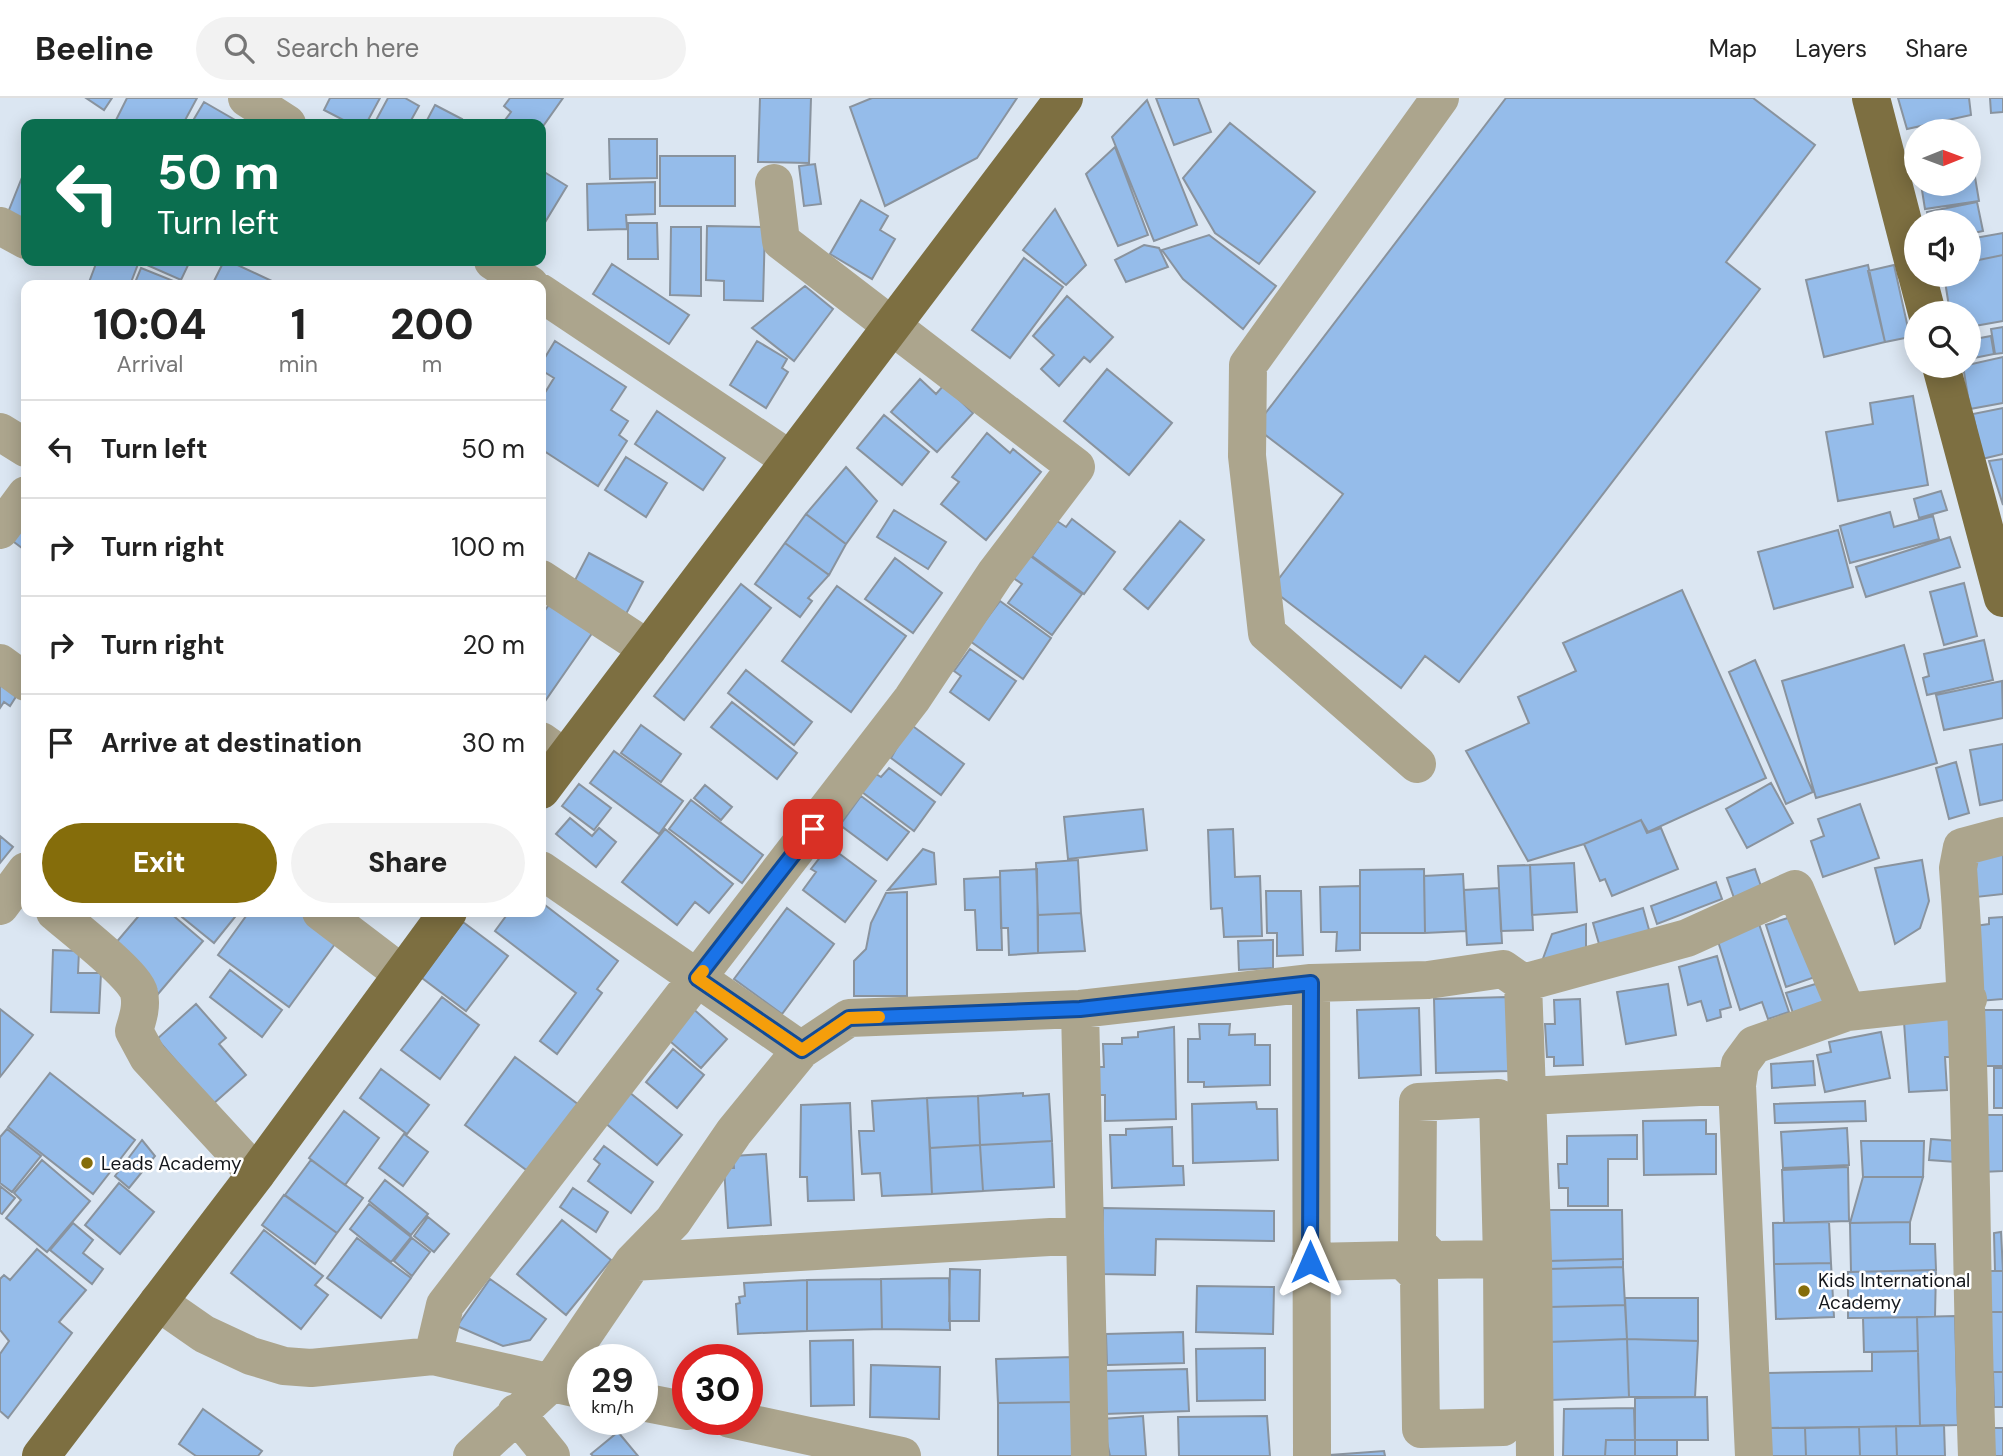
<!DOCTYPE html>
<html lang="en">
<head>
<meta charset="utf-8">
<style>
  body { margin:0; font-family:"DM Sans",sans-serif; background:#f2f2f2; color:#222; height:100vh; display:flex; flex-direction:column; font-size:26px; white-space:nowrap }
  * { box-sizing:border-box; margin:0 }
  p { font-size:23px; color:#767676 }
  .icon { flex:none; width:38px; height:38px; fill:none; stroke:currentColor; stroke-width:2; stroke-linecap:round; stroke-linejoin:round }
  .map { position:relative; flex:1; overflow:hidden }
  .details { position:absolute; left:21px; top:182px; width:525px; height:637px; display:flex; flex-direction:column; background:#fff; border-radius:14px; box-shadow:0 4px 18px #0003 }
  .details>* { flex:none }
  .banner { position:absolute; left:21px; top:21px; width:525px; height:147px; border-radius:14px; box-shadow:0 4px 18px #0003; background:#0b6e4f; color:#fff; overflow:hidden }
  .needle { width:46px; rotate:89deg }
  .controls { position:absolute; left:1904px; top:21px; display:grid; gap:14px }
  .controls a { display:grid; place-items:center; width:77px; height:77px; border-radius:50%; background:#fff; box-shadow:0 4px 18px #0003; font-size:35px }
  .speed { position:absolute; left:567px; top:1246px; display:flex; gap:14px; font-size:35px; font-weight:700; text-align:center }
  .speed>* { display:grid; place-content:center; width:91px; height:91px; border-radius:50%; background:#fff; box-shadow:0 4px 18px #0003; line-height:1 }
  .speed small { font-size:18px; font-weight:400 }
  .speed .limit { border:10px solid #d22; background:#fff; color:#111 }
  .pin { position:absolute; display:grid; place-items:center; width:60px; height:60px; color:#fff; margin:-30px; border-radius:14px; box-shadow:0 4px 10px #0006 }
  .me { position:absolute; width:77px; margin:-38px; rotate:0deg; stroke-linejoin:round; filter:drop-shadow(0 0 5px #0008) }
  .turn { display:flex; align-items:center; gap:24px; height:147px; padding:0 21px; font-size:32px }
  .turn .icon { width:91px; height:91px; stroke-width:2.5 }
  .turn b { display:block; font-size:49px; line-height:60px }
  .eta { display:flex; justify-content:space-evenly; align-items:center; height:119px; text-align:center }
  .eta b { font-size:42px; font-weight:800; line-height:49px }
  .cta { display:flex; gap:14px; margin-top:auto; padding:14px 21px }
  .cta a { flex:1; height:80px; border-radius:42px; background:#856d0b; color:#fff; font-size:28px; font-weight:800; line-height:80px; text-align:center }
  .cta a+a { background:#f2f2f2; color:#222 }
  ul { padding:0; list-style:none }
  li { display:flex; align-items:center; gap:21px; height:98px; padding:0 21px; border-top:2px solid #e0e0e0 }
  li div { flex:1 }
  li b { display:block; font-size:26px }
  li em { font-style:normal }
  header { display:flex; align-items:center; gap:42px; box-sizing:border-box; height:98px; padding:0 35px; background:#fff; border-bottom:2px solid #e0e0e0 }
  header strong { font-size:33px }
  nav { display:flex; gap:38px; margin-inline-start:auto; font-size:24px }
  .search { width:490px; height:63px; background:#f2f2f2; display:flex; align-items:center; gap:18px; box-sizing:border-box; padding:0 24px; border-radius:38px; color:#767676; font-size:26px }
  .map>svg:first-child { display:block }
  .building { fill:#95bcea; stroke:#89939e; stroke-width:2 }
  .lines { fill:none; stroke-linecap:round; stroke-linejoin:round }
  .minor { stroke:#aca58d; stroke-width:38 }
  .major { stroke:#7d6f41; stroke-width:38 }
  .route-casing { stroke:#114b97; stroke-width:18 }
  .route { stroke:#1a73e8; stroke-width:12 }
  .slow { stroke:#f59e0b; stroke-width:12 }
  .poi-dot { fill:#856d0b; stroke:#fff; stroke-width:2.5 }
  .labels { text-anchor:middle; stroke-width:5; stroke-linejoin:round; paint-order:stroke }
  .poi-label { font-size:19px; fill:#14171c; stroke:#fff; text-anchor:start }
</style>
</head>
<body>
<header>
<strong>Beeline</strong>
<div class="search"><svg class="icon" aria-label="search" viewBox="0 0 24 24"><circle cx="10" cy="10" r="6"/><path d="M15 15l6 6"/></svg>Search here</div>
<nav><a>Map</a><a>Layers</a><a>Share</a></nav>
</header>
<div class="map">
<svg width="2003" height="1358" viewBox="0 0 2003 1358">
  <rect width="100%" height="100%" fill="#dbe6f2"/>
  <path class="building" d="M86,0H112L104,12Z
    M127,0H197L183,26H124L116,22Z
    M330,0H380L366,26H351L324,12Z
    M388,0H405L419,8L409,26H374Z
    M510,0H563L541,31V26H502L511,14L504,8Z
    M760,0H811L809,65L758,64Z
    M872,0H1017L977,60L885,108L850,9Z
    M1156,0H1198L1211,34L1174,47Z
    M1506,0H1753L1815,47L1726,164L1760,191L1459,584L1425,558L1401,590L1271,491L1343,396L1255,329Z
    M1898,0H1969L1971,17L1907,31Z
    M1990,0H2003V14L1991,15Z
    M1147,2L1197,127L1154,143L1112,39Z
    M204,4L242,26H191Z
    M435,7L462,21L460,26H425Z
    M1230,25L1315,94L1259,166L1215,135L1183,80Z
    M609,41H657V80L610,81Z
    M1115,49L1148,137L1118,148L1086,76Z
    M660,58H735V108H660Z
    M1972,61L1979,103L1925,111L1921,86H1969V62Z
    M815,66L821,106L804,108L799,68Z
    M25,72H26V125L7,117Z
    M541,72L567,88L541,131Z
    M655,84V116L626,117L627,131L588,132L587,86Z
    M861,102L888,118L880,132L895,141L872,181L830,156Z
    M1977,104L1983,133L1969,136V124H1929L1927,114Z
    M1055,111L1086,167L1066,187L1023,152Z
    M628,125H657L658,161H628Z
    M707,128L765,129L763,203L724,202V183L706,182Z
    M671,129H701V198L670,197Z
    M2003,135V157L1969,164V141Z
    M1209,137L1276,188L1243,231L1183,181L1162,152Z
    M1144,147L1159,150L1168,169L1126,184L1115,162Z
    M2003,157V223L1969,229V215H1950L1944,177H1969V164Z
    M1024,160L1063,189L1010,260L972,232Z
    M97,163H130L138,166L130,187H88Z
    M138,163H190L181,182Z
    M224,163H229L276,185L212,187Z
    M612,166L689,217L669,246L593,196Z
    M1868,167L1885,244L1824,259L1806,182Z
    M1894,167L1910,239L1885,244L1868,173Z
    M141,170L176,184L175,187H134Z
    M805,188L833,211L794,263L752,230Z
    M1067,198L1113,239L1090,264L1084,259L1059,288L1041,271L1054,257L1033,238Z
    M2003,229V255L1995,256L1991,231Z
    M1991,238L1994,256L1969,261V242Z
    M555,243L626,289L611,312L628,323L619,337L627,343L598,388L541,351V301L554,280L541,272V266Z
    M757,243L787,261L782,270L788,274L766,310L730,287Z
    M2003,259V305L1970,311L1963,268Z
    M1107,271L1172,325L1129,377L1064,323Z
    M920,281L936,296L944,287L973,315L937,354L891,314Z
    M1913,298L1928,387L1838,403L1826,334L1873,326L1870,305Z
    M2003,310V356L1982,361L1973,316Z
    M657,313L725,360L703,392L635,346Z
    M884,317L929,354L902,387L857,350Z
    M987,335L1010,355L1013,351L1041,374L986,442L941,406L959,384L952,379Z
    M626,359L667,385L646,419L605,392Z
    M2003,361V407L1989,363Z
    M846,369L877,403L846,446L806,416Z
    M1941,393L1947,412L1919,420L1914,401Z
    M894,412L946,444L928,471L877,439Z
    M1890,414L1894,429L1933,418L1939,441L1850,465L1840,428Z
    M806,416L846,446L829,477L785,445Z
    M26,417V453L10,441Z
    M1072,421L1115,454L1084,496L1032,458L1057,423L1066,429Z
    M1180,423L1204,442L1148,511L1124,491Z
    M1838,432L1853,489L1774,511L1758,454Z
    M1950,439L1960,469L1866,499L1856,469Z
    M785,445L829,477L808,500L812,503L800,519L755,486Z
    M589,455L643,484L626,516L572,488Z
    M1029,457L1082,496L1052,537L1008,505L1022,486L1012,479Z
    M895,460L942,495L913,535L865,501Z
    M1964,485L1977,538L1944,547L1930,494Z
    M741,486L771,510L684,622L654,598Z
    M837,488L906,538L851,614L782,563Z
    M1682,492L1766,680L1648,734L1641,722L1584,746L1528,763L1466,653L1529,625L1518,599L1576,573L1563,545Z
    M553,501L595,531L541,609V518Z
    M1000,503L1051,540L1023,581L970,543Z
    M1984,542L1993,582L1927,597L1923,580L1929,578L1924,556Z
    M1904,547L1937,665L1816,700L1782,583Z
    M970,551L1016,583L989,622L950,594L961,578L954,573Z
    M1755,562L1813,694L1786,706L1729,574Z
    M746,572L812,624L794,647L728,595Z
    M2002,583L2003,620L1944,632L1936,597Z
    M0,587L17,597L10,608L4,604L0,610Z
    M732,604L797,655L777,681L711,629Z
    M910,626L964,666L941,697L891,660Z
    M641,627L681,656L661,684L621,655Z
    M2003,646V702L1980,707L1970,652Z
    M614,653L683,703L659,736L590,685Z
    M1956,664L1969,715L1949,721L1936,670Z
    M889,670L935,704L914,733L862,694L876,676L881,679Z
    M1771,685L1793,725L1747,750L1726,711Z
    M579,686L611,710L594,732L562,708Z
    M705,687L732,709L721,722L694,700Z
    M861,698L909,734L887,762L840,727Z
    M691,702L763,757L742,785L669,731Z
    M1860,706L1879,760L1823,779L1811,743L1824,738L1818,721Z
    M1143,711L1147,752L1068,761L1064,719Z
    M570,720L592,738L599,730L616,744L596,769L556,736Z
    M1641,722L1647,735L1661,730L1678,771L1612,798L1605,781L1600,783L1584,746Z
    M665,731L733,786L709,815L695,804L677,827L622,784Z
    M1233,731L1235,779L1260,778L1262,838L1224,839L1222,810L1211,811L1208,732Z
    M0,738L13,749L0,765Z
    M2003,743V796L1976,799L1967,749Z
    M829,748L876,783L845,824L803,792L816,774L811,771Z
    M923,751L934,755L936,786L888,792Z
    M1078,762L1081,815L1038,817L1036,765Z
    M1922,762L1929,803L1920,830L1895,846L1875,770Z
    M1574,765L1577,814L1532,817L1530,767Z
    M1530,767L1533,832L1501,833L1498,768Z
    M1037,771L1038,855L1009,857L1008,830H1001L1000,773Z
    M1424,771L1425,835H1360V772Z
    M1755,771L1762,791L1734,800L1727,780Z
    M1463,776L1466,833L1425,835L1424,778Z
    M1000,779L1002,852H977L975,812H965L964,781Z
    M1716,784L1722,801L1657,826L1651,808Z
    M1360,788V852L1336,853L1337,834H1321L1320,789Z
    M1499,790L1502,845L1467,847L1464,792Z
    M1266,793H1301L1303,857L1277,858V835H1267Z
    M907,794V898H854V863L866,851L871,825L886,795Z
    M541,804L618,863L597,891L602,895L557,956L540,943L576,895L495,833L509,814H541Z
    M787,810L834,846L782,916L734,881Z
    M1643,810L1653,846L1603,860L1593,825Z
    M142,814H169L203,843L158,896L109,853Z
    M186,814H239L214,845L182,819Z
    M249,814H305L340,839L289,909L218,857Z
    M1081,815L1085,853L1038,855V817Z
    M1800,816L1821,877L1786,889L1766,827Z
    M2003,819V901L1979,903L1974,828L1989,826V820Z
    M1757,820L1789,914L1768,921L1762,904L1740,912L1715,834Z
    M463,824L508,858L466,913L422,880Z
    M1586,826V860L1541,866L1552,836Z
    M1273,842V870L1239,872L1238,843Z
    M53,852L79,853L78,875H101L99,915L51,914Z
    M1717,858L1731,909L1720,912L1721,919L1707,923L1701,903L1688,907L1679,869Z
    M230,872L282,912L262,939L210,899Z
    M1822,884L1830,907L1794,918L1786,895Z
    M1668,886L1676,937L1626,946L1617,894Z
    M442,899L479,927L440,981L401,952Z
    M1507,899L1509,973L1436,975L1434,901Z
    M1580,901L1583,967L1554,968V959H1547L1545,926H1555L1554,902Z
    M196,906L226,940L219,946L246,977L213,1006L157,941Z
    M690,908L727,941L701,970L664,938Z
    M1419,910L1421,977L1359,980L1357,912Z
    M0,911L33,937L0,979Z
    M1984,912H2003V968H1984Z
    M1952,920L1955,959H1945L1947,992L1909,994L1904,924Z
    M1199,926H1230L1229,937L1255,936V947H1270V987L1204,989V984H1188V941H1200Z
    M1174,929L1176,1021L1105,1023V997H1098L1097,969H1104L1103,946H1122V940L1138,939V934Z
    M1881,934L1890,980L1825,994L1817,957L1831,954L1829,944Z
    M673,951L704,977L677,1010L646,984Z
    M515,959L579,1007L529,1074L465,1027Z
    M1813,963L1815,987L1772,990L1771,966Z
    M1994,970H2003V1010H1994Z
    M381,971L429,1007L407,1036L360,1000Z
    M50,975L135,1042L93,1096L8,1029Z
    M629,994L682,1037L657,1067L604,1024Z
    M1023,995V998L1049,996L1052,1043L980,1047L978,998Z
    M978,998L980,1047L930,1050L927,1000Z
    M927,1000L932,1096L882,1098L880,1075L862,1076L859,1033H874L872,1003Z
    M1865,1003L1866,1023L1775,1025L1774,1006Z
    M1256,1004L1257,1011H1277L1278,1062L1193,1065L1192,1006Z
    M850,1005L854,1102L808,1103L807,1079H800L801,1007Z
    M344,1013L379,1040L345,1087L309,1060Z
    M1981,1017H2003V1073L1982,1074Z
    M1706,1022V1036H1716V1076L1644,1077L1643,1023Z
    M1172,1029L1173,1068H1183L1184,1087L1112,1090L1110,1037H1126V1031Z
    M1847,1030L1849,1067L1783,1070L1781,1034Z
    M7,1031L41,1058L12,1094L0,1085V1039Z
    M404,1036L428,1054L403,1088L379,1070Z
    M1637,1037V1061H1608V1108H1568V1090H1559L1558,1066H1567V1038Z
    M1931,1041L1958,1043L1956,1064L1929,1062Z
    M142,1042L155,1058L129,1090L115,1078Z
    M1052,1043L1054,1089L983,1093L980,1047Z
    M1861,1043H1924L1923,1079H1863Z
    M980,1047L983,1093L932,1096L930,1050Z
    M604,1048L653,1084L631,1115L588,1083L600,1066L594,1061Z
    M766,1056L771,1127L728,1130L724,1070H734L733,1058Z
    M42,1062L90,1103L47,1154L6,1120L21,1102L14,1095Z
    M311,1062L363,1100L337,1135L285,1097Z
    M1848,1069L1849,1123L1784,1125L1782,1072Z
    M1863,1079H1923L1910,1124L1850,1125Z
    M385,1082L428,1116L411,1137L369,1103Z
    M119,1085L154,1114L120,1156L85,1127Z
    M0,1088L15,1100L2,1116L0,1115Z
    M573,1090L608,1114L596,1134L560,1109Z
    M284,1097L337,1135L315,1166L262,1127Z
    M369,1106L411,1139L391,1164L350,1131Z
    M1103,1110L1274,1113V1143L1156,1141L1155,1177L1101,1176Z
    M1548,1112H1622L1623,1161L1548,1163Z
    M428,1119L449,1136L434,1154L414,1138Z
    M562,1122L611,1162L566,1217L517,1176Z
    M1829,1124L1831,1165L1774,1166L1773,1125Z
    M1910,1124V1146H1935L1936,1172L1851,1174L1850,1125Z
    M73,1125L93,1142L83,1155L103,1171L92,1186L50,1152Z
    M264,1132L323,1178L315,1187L328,1197L301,1231L231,1175Z
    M2001,1134L2003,1173H1995L1994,1135Z
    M357,1140L411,1180L381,1220L327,1180Z
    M412,1140L430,1154L412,1178L394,1163Z
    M37,1151L86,1192L59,1224L72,1235L8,1320L0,1313V1256L9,1243L0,1232V1181L4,1177L10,1182Z
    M1623,1161V1169L1548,1171V1163Z
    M1831,1165L1834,1219L1776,1221L1774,1166Z
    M1623,1169L1625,1207L1549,1209L1548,1171Z
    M950,1171L980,1172L979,1223H949Z
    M1936,1172L1935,1219L1848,1220V1174Z
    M1987,1173H2003V1214H1987Z
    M949,1180L950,1232L882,1231L881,1181Z
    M490,1181L546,1221L530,1242L503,1248L457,1228Z
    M881,1181L882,1231L807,1233V1182Z
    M807,1182V1233L738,1236L736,1206L740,1205L739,1199L745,1198L744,1185Z
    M1197,1188L1274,1189L1273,1236L1196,1234Z
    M1625,1200H1698V1243L1627,1241Z
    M1625,1207L1627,1241L1548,1244L1549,1209Z
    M1987,1214H2003V1274H1988Z
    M1955,1218L1958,1327L1920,1328L1917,1219Z
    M1917,1219L1918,1253L1864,1254L1863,1220Z
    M1183,1234L1184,1265L1107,1267L1106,1236Z
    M1627,1241L1698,1243L1695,1299H1629Z
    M1627,1241L1629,1299L1550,1302L1548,1244Z
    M853,1242L854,1307L811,1308L810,1243Z
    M1265,1250V1302L1197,1303L1196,1251Z
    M1918,1253L1920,1328L1769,1330L1768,1275L1872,1273V1254Z
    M1074,1259L1075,1304L998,1305L996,1261Z
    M871,1267L940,1269L939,1321L870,1319Z
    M1187,1271L1189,1313L1105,1316L1104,1273Z
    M1993,1274H2003V1309H1994Z
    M1707,1299L1708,1342H1635V1300Z
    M1075,1304L1076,1358H998V1305Z
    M1634,1310L1635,1342H1606L1605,1358H1563L1564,1311Z
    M203,1311L262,1353L258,1358H196L179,1346Z
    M1143,1318L1146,1358H1110L1102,1321Z
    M1267,1318L1270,1358H1179L1178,1319Z
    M1944,1327L1945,1358H1897L1896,1328Z
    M1896,1328L1897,1358H1860L1859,1329Z
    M1859,1329L1860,1358H1806L1805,1330Z
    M1769,1330H1805L1806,1358H1761Z
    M1987,1330H2003V1358H1988Z
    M618,1334L638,1358H593L591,1356Z
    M1606,1342H1635V1358H1605Z
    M1635,1342H1677V1358H1635Z
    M1384,1353L1385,1358H1330V1357Z"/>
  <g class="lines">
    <path class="minor" d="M247,0L287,26
      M0,128L26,142
      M493,163L530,187
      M541,195L789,361
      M0,334L26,350
      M0,432L26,397
      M541,481L648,551
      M0,565L26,584
      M541,643L565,660
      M1417,666L1267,535L1247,358L1248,267L1440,0
      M541,772L801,952L849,920L1080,911L1311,885L1428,882L1503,871L1523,885L1533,1161L1535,1358
      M0,808L26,773
      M55,814C71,828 136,878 139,895C142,908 138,920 134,933L148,959L256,1076
      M321,814L401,875
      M1311,885L1312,1358
      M1523,885L1687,840L1795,791L1847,914L1968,901
      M1080,911L1090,1358
      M1737,987L1754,1358
      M1529,998L1737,987L1740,966L1754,947L1847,914
      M1498,1000L1502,1161L1433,1162L1417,1145L1418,1004Z
      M633,1164L1084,1137
      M1310,1164L1403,1162L1419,1178L1421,1331L1503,1329L1502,1161H1533
      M158,1204L204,1236L251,1258L284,1268L311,1270L433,1258L583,1292
      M433,1258L445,1207L912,601L995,476L1076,369L781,143L774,85
      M642,1304L688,1313
      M516,1315L551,1358
      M730,1321L902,1358
      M472,1358L550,1286L633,1164L673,1123L734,1034L801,952
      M1977,1358C1970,1162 1973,966 1958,770L1962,749L2003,738"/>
    <path class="major" d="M1871,0L1916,174
      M1917,177L1927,215
      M1941,268L2003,500
      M541,692L1064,0
      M41,1358L256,1076L448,814"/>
  </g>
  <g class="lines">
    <g class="route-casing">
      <path id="route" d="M813,731L697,880L802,952L849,920L1080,911L1311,885L1310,1164"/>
    </g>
    <use href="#route" class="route"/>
    <path class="slow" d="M703,873L697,880L802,952L849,920L879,919"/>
  </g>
  <g class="poi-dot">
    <circle cx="87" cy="1065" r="7"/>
    <circle cx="1804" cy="1193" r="7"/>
  </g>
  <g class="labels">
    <g class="poi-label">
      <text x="101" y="1072">Leads Academy</text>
      <text x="1818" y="1189">Kids International<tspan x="1818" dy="22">Academy</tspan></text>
    </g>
  </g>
</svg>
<div class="controls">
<a><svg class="needle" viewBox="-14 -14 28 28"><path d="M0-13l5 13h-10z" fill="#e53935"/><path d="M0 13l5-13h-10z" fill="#767676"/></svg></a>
<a><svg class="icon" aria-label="sound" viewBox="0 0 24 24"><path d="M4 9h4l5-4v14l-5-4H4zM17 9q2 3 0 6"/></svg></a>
<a><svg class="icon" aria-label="search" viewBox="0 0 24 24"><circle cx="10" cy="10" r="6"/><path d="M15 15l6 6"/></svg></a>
</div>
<div class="speed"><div>29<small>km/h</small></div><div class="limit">30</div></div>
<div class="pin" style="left:813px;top:731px;background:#d93025"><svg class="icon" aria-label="arrive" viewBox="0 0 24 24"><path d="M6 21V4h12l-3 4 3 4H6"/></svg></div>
<svg class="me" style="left:1310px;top:1164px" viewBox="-20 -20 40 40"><path d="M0-17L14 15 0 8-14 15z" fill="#1a73e8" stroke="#fff" stroke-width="4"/></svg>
<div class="banner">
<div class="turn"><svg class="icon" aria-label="left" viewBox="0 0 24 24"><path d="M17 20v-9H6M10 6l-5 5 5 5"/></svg><div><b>50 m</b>Turn left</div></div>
</div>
<section class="details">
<div class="eta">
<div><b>10:04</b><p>Arrival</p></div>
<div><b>1</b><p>min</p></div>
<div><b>200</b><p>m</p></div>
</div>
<ul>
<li><svg class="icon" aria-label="left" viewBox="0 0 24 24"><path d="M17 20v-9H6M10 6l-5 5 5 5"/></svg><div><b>Turn left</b></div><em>50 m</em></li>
<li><svg class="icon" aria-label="right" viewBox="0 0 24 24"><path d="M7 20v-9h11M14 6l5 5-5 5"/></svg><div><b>Turn right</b></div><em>100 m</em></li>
<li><svg class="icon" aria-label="right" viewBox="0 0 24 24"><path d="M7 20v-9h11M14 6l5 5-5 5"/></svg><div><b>Turn right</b></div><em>20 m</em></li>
<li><svg class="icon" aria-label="arrive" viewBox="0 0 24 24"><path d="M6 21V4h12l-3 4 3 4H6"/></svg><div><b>Arrive at destination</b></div><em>30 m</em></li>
</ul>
<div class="cta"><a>Exit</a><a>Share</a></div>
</section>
</div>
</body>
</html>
